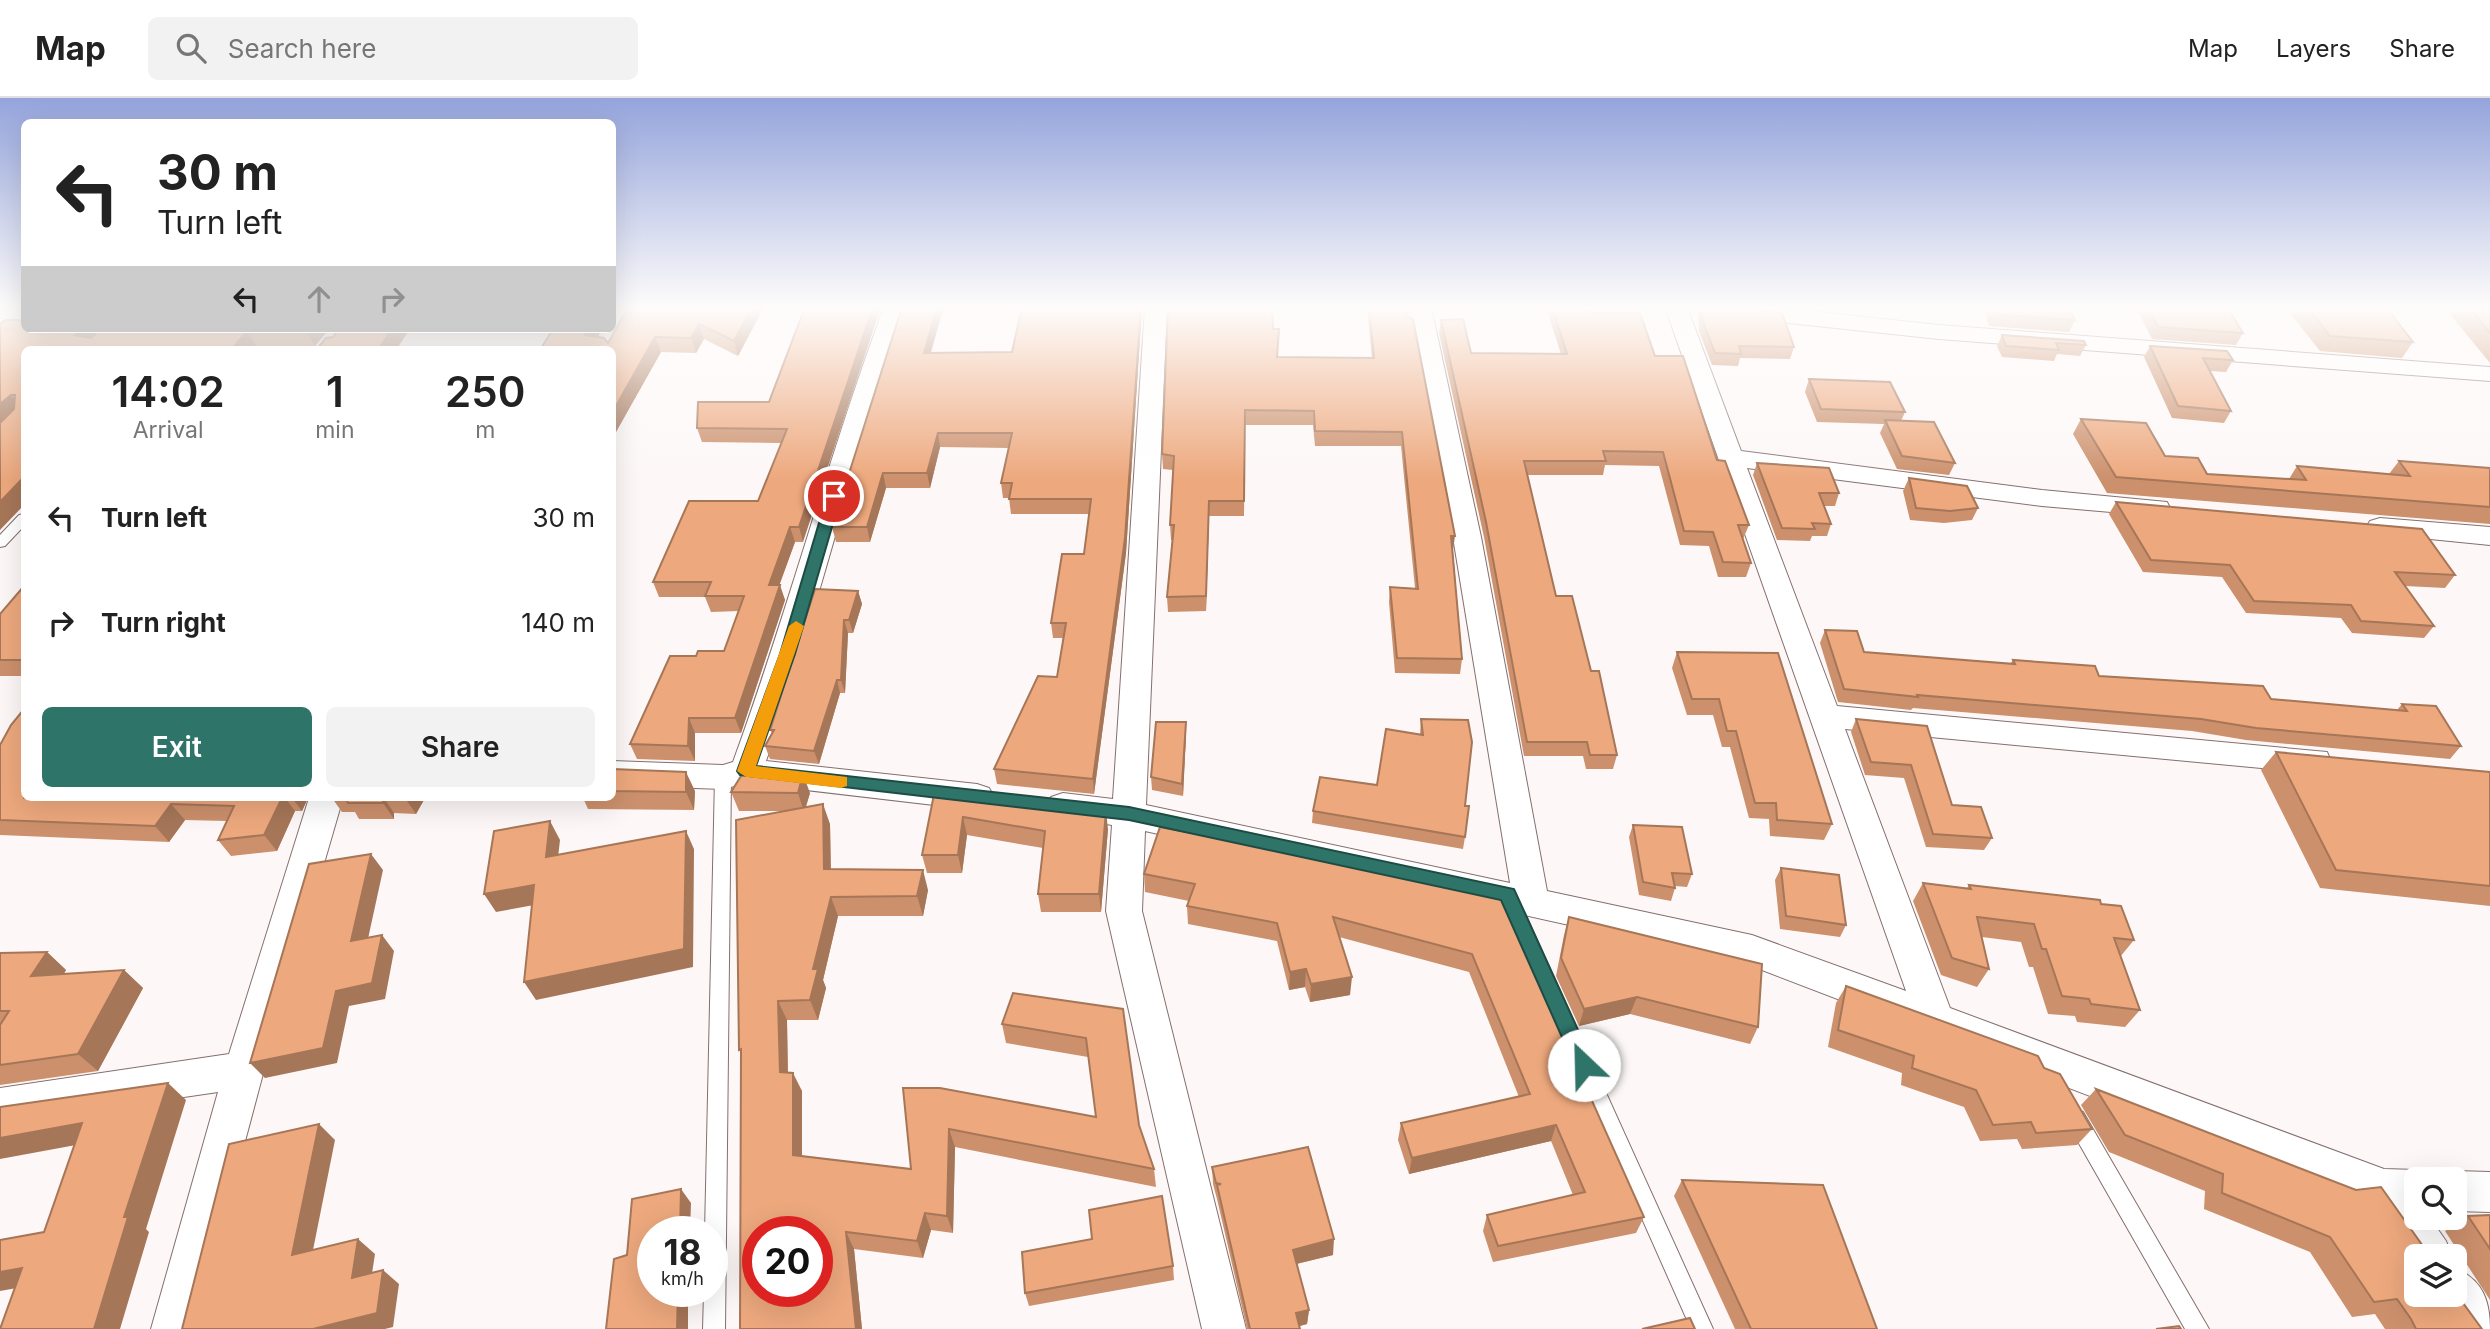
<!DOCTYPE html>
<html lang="en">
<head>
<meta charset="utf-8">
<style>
  body { margin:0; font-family:Inter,sans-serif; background:#f2f2f2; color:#222; height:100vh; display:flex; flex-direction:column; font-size:26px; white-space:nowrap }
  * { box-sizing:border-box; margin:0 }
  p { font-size:23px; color:#767676 }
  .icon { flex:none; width:38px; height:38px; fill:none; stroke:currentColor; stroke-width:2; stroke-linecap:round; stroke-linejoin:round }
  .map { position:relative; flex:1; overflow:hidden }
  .side { position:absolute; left:21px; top:248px; width:595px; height:455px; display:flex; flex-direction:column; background:#fff; border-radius:10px; box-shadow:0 7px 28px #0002 }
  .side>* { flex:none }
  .banner { position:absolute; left:21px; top:21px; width:595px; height:214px; border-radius:10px; box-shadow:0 7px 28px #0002; background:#fff; color:#222; overflow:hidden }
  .fabs { position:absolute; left:2404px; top:1069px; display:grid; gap:14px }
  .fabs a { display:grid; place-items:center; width:63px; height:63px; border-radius:10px; background:#fff; box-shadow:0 7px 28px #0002; font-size:35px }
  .speed { position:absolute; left:637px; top:1118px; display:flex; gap:14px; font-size:35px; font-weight:700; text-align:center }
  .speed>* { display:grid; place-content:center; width:91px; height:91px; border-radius:50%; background:#fff; box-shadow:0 7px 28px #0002; line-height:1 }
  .speed small { font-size:18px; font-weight:400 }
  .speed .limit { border:10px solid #d22; background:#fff; color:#111 }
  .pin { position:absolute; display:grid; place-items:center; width:60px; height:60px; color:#fff; margin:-30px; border:4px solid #fff; border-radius:50%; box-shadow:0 2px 7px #0007 }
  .me { position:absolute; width:77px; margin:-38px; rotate:336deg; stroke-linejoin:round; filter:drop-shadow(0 0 5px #0008) }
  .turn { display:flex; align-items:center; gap:24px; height:147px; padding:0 21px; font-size:32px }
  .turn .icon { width:91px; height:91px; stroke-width:2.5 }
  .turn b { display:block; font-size:49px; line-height:60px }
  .lanes { display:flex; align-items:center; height:66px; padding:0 21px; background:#0003; justify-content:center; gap:35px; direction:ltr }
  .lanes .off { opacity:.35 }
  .eta { display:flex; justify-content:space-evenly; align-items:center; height:119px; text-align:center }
  .eta b { font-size:42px; font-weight:600; line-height:49px }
  .action { display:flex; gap:14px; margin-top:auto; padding:14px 21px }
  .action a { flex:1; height:80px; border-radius:10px; background:#2e7468; color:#fff; font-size:28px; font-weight:600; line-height:80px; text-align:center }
  .action a+a { background:#f2f2f2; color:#222 }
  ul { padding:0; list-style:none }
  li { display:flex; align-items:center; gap:21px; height:105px; padding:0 21px }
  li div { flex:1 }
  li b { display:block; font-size:26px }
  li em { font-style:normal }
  header { display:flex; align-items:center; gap:42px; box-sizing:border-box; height:98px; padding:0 35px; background:#fff; border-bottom:2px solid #e0e0e0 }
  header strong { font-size:33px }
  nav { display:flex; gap:38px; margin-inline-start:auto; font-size:24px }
  .search { width:490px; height:63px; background:#f2f2f2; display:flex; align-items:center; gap:18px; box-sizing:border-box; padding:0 24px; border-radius:10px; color:#767676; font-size:26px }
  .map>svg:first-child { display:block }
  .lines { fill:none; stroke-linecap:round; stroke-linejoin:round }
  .lane-casing { stroke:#856f6f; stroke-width:2 }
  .street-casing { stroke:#856f6f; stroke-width:2 }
  .lane { fill:#fff; fill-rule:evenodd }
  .street { fill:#fff; fill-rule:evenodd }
  .wall { fill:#cc906c; fill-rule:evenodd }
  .shaded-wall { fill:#a67658 }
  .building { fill:#eda87d; stroke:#a67658; stroke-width:2; fill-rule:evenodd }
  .route { fill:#2e7468; stroke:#1e4b44; stroke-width:2 }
  .slow { fill:#f59e0b }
</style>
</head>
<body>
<header>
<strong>Map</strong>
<div class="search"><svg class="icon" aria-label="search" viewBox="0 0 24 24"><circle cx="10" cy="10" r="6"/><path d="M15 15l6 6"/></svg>Search here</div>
<nav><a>Map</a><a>Layers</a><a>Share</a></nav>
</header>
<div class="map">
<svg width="2490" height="1231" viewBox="0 0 2490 1231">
  <rect width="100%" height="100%" fill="#fdf8f7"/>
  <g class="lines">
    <g class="lane-casing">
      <path id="lane" d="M24,416V428L5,448L0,449V437L19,417Z
        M723,673L729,675L731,679L725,1231H703L704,1194H712V1134H705L715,679L717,675Z
        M1507,789L1513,791L1516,796L1713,1231H1691L1498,796L1501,791Z
        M2076,1012L2083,1014L2209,1231H2185L2069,1028L2066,1021L2069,1014Z"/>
    </g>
    <g class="street-casing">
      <path id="street" d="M884,209H906C853,359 818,513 766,663L977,686L989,690L994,699L989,708L977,712L746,685L723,691L612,687V663L723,667L733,664C788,514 828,359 884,209Z
        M1145,209H1167L1146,707L1510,785L1453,439L1409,209H1431L1481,439L1547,793L1752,837L1906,893L1665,209H1687L1741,353L2042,392L2167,404L2170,410L2167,416L2157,418L2042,408L1747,370L1837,608L2327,654L2331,663L2327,672L2315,675L1845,631L1950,910L2384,1071L2417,1072L2432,1078L2433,1082H2417V1120H2430L2446,1143L2452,1158H2417L2416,1173L2369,1105L1749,867L1145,733L1142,813L1246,1231H1202L1106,813L1112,727L1051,717L1046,708L1051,699L1063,695L1113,701Z
        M1693,209H1771L1939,227L2490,269V283L1939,241L1704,216Z
        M2380,420L2490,429V447L2370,435L2366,429L2370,423Z
        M309,700H343L264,972L195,1231H151L218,994L0,1026V990L229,956Z
        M2455,1073L2490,1074V1114L2455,1113V1082H2439Z
        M2455,1170C2483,1182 2490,1203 2490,1231H2455L2435,1197H2455Z"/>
    </g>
    <use href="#lane" class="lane"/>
    <use href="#street" class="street"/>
  </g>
  <path class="wall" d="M628,209H764L738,258L704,241L696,255L661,254L612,341V252L553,231H602L598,239L608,245Z
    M805,209L803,444H795L779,487L785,502L741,635H695V663L637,661L630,646L696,558L724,553L739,513L711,514L705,499H659L653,484L758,403L781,345L702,344L697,330L769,304Z
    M902,209H1142L1126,455L1094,696L997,686L994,671L1057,579L1063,540H1053L1051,525L1084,456L1089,416H1011L1009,400H1003L1001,385L1009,350L940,349L930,390H886L870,444H836L832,429ZM1021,213L1012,254L931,255L942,215Z
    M1367,209H1405L1453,452L1462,561L1460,576L1395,575L1389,504L1390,489L1415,490L1401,348H1315L1313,327H1245L1244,418H1209L1206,513L1168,514L1167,499L1172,442H1171L1170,427L1173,372L1163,371L1162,356L1273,231L1278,259L1372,260Z
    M1546,209H1582L1584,214L1655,258L1717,362L1749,427L1743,441L1751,465L1746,479H1718L1709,448L1680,447L1659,368L1605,367L1603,377H1527L1556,498L1591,573L1617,657L1613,671H1586L1583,658H1524L1484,439L1439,235L1441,222L1471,255L1561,256Z
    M1700,209H1740L1794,249L1790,261L1740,260L1738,268L1712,267L1699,233L1698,216Z
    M1983,209H2068L2075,222L2069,234L1989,228Z
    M2136,209H2227L2243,235L2236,247L2152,241Z
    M2285,209H2386L2413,244L2402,260L2320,253Z
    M2444,209H2490V265Z
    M0,226L24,231H94L96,235L100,231H329L315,248L24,252L0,432Z
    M339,231H490L409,232L396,252H316L333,239Z
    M2002,237L2086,247L2080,258L2057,256L2054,263L2002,259L1997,248Z
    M2150,248L2233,262L2226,274L2210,273L2231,313L2224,325L2172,320L2144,259Z
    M1809,281L1905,314L1901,323L1955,365L1949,377L1897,371L1880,335L1884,326L1817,324L1805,294Z
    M2081,321L2207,376L2289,381L2297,368L2389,376L2399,363L2490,370V426L2107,395L2073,336Z
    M1757,365L1839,395L1835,408H1824L1831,426L1827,438H1812L1810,443L1777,442L1753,377Z
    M1909,380L1978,410L1972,422L1944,425L1910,422L1903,393Z
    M2116,404L2455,477L2445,490L2405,488L2434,528L2424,540L2352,535L2341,520L2246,515L2222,479L2143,474L2109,416Z
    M24,488V578H0V516Z
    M858,493L862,506L853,535H848L845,595H840L819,666L770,661L765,648L772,635L770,632Z
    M1825,532L1864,554L2010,566L2013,562L2099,578L2271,601L2397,612L2402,606L2461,648L2450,661L2246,642L2192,633L1913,610L1911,612L1838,604L1820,545Z
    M1677,554L1832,726L1824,742L1770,738L1769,721L1749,720L1730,649H1722L1713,617H1687L1672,570Z
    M1421,621L1465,708V739L1463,751L1312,725L1313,713L1377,687L1420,636Z
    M1856,621L1927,628L1952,707L1992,740L1984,752L1926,749L1904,680L1865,677L1851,634Z
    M1186,637L1183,698L1152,692L1151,679Z
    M2,645L24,700H308L302,713H295L277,753L231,758L218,742L227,723L185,722L169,744L0,737V647Z
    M2276,654L2490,674V808L2320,790L2261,672Z
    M612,671L695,693L694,712L588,711L583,700H612Z
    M935,691L1108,731L1101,814H1041L1038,796L1043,750L967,737L962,775H927L922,757Z
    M731,694L810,695L806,709L830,726L831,771L928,792L923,818H838L823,882L826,890L818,922H787L788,974L802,993V1058L911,1071L903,990L1096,1019L1088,959L1006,945L1002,926L1123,911L1139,1027L1154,1071L1156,1089L955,1049L953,1135L931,1132L923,1160L854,1151L862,1231H740L783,713H739Z
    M332,700H425L416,716L394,715V721H359L355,714H342Z
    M1633,727L1692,776L1687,789L1675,788V790L1671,803L1639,797L1629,739Z
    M1339,763L1550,910L1553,898L1562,916L1558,928L1644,1119L1636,1135L1493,1164L1483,1133L1487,1117L1573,1097L1551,1043L1409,1076L1398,1042L1401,1025L1519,999L1469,874L1339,839L1350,897L1310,904L1305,889L1289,892L1277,843L1188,826L1187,808L1189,803L1145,794L1144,776Z
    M1781,770L1846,827L1840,839L1780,831L1775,782Z
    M1923,785L1967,790L1969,787L2101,806L2134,842L2120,859L2140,912L2125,929L2077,924L2075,918L2048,916L2033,869H2029L2021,844L1982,839L1989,871L1977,889L1941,877L1913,803Z
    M1569,819L1758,929L1750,946L1630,916L1579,928L1556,878L1564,837Z
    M47,854L66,872L64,876L124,872L143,890L98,973L0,987V855Z
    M1846,888L2044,970L2092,1031L2077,1047L2022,1051L2017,1041L1980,1043L1964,1009L1901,987L1902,975L1828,949L1836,905Z
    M2096,991L2482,1231H2385L2375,1216L2352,1219L2310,1154L2204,1111L2205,1093L2109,1054L2081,1007Z
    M1212,1069L1333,1157L1296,1166L1309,1212L1307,1226L1300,1228V1231H1247L1217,1101L1213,1086Z
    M1682,1082L1877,1231H1735L1674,1098Z
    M2490,1117V1202L2445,1133L2468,1118Z
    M1173,1168L1174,1182L1029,1208L1025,1195Z"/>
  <path class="shaded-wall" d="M752,209H764L738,258L734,243Z
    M873,209H881L803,444L799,429Z
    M937,209H941L942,215L926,269L924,255Z
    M1141,209H1142L1126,455L1094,696L1093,681Z
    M699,226L704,241L696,255L691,240Z
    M81,231H94L98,238L85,252L75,237Z
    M308,231H329L315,248L306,233Z
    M392,231H409V232L396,252H378Z
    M588,231H602L591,252L585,237Z
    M247,233L256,248L253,252H231Z
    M655,239L661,254L612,341V315Z
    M11,297L22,312L0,330V306Z
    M938,335L940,349L930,390L927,375Z
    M883,375L886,390L870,444L867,429Z
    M24,379V407L0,432V404Z
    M1209,403V418L1206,513V498Z
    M790,429L795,444L774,502L769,487Z
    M1451,438H1455L1453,452L1449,453Z
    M780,487L785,502L741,635L735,620Z
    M858,493L862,506L853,535L849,522Z
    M844,522L848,535L845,595L841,582Z
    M837,582L840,595L819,666L814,653Z
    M689,620L695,635V663L688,648Z
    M1186,624V637L1183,698L1182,686Z
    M686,674L695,693L694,712L686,694Z
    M803,676L810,695L804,714L798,695Z
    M282,700H285L295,713L277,753L264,737Z
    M292,700H308L302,713Z
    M383,700H384L394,715V721L383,705Z
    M405,700H425L416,716Z
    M171,706L185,722L169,744L155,728Z
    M823,706L830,726L831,791L824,771Z
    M1106,713L1108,731L1101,814L1099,796Z
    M963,719L967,737L962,775L958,757Z
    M550,723L560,742L556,777L546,759Z
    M686,733L694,751L693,869L536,902L524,884Z
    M371,756L383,772L364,859L351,843Z
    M923,772L928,792L923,818L917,798Z
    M534,787L545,805L496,814L484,796Z
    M831,799L838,818L823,882L826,890L818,922L810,902L813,871Z
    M382,837L394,853L385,901L349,908L337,965L265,980L250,965L336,893Z
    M47,854L66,872L51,895L31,878Z
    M1306,871L1305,889L1289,892L1290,874Z
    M124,872L143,890L98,973L78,956Z
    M1352,879L1350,897L1310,904L1311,886Z
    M1637,899L1630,916L1579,928L1584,911Z
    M778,903L787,922L788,992L780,974Z
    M1562,916L1556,934L1554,918Z
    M793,975L802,993V1075L793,1057Z
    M168,985L186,1002L146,1131L149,1134L120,1231H94L124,1119Z
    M82,1025L103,1042L0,1061V1040Z
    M319,1026L335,1042L309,1172L292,1157Z
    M1556,1027L1551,1043L1409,1076L1412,1060Z
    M949,1031L955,1049L953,1135L947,1118Z
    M681,1091L691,1105L690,1134H680Z
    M925,1115L931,1132L923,1160L917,1143Z
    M846,1134L854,1151L862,1231H856Z
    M358,1141L375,1156L369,1195L352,1180Z
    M1334,1141L1333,1157L1292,1167L1293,1152Z
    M22,1170L45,1185L0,1193V1174Z
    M383,1172L399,1186L393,1229L385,1231H313Z
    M678,1194H688V1231H677Z
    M1309,1212L1307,1226L1295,1229L1296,1215Z"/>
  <path class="building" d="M628,209H752L734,243L699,226L691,240L655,239L612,315V252H540L553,231H588L585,237L604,240L608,245Z
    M805,209H873L799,429H790L769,487H780L735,620H689L688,648L630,646L670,558H696L698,553H724L744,498H705L711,484H653L689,403H758L787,331L697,330L698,304H769Z
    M902,209H937L924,255L1012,254L1022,209H1141L1125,440L1093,681L994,671L1038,578L1057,579L1066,525H1051L1062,456H1084L1091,401H1009L1012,385H1001L1012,335H938L927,375H883L867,429H832Z
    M1168,209H1272L1273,231H1279L1277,259L1374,260L1369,209H1405L1407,219L1413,221L1455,438H1451L1462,561L1397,560L1390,489L1418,491L1402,334L1315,333L1314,313L1245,312L1244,403H1209L1206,498L1167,499L1174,427H1170L1174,358L1162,356Z
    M1552,209H1582L1584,214L1640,215L1655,258H1683L1717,362L1725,363L1749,427H1738L1751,465L1723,464L1713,434L1684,433L1663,354L1603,353L1606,363H1524L1556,498H1572L1591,573H1599L1617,657H1590L1587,644H1527L1486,424L1441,222L1463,221L1471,255L1567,256Z
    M1701,209H1740L1782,215L1794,249L1739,248L1741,256L1715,255L1702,221Z
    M1992,209H2068L2075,222L1994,216Z
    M2148,209H2227L2243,235L2158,229Z
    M2307,209H2386L2413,244L2330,238Z
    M2468,209H2490V235Z
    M6,222H24V231H81L75,237L91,240L100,231H308L306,233H247L231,252H24V379L0,404V325L14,311L15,297H11L0,306V226Z
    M339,231H392L378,252H316L326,240L333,239Z
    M2002,237L2084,243L2086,247L2056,245L2059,252L2006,248Z
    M2150,248L2227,253L2233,262L2203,260L2231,313L2178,308Z
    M1809,281L1890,284L1905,314L1821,311Z
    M2081,321L2146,325L2165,358L2198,360L2207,376L2306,382L2297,368L2410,378L2399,363L2490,370V409L2116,379Z
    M1885,322L1934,324L1955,365L1902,358Z
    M1757,365L1829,370L1839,395H1819L1831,426L1812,425L1815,431L1782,430Z
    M1909,380L1967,388L1978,410L1950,413L1916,410Z
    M2116,404L2422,431L2455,477L2395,474L2434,528L2361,523L2351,507L2254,503L2230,467L2151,462Z
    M24,488V562H0V516Z
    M815,491L858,493L849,522H844L841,582H837L814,653L765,648L774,632H770Z
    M1825,532L1857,533L1864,554L2015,566L2013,562L2095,568L2099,578L2263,588L2271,601L2407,613L2402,606L2436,608L2461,648L2256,630L2201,621L1917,597L1918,599L1844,591Z
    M1677,554L1778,555L1832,726L1777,722L1776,705H1755L1736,633H1727L1719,601H1692Z
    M24,611V700H282L264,737L218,742L234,708L171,706L155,728L0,722V647L11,627Z
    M1421,621L1468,622L1472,644L1465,708H1469L1465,739L1313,713L1320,679L1377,687L1386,631L1423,637Z
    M1856,621L1927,628L1952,707L1981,709L1992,740L1933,736L1911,667L1871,664Z
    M1156,624H1186L1182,686L1151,679Z
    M2276,654L2490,674V788L2336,772Z
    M746,670L803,676L798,695L731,694Z
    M612,671L686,674V694L612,693Z
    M935,691L1106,713L1099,796H1038L1045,733L963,719L958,757H922Z
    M346,700H383V705H348Z
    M823,706L824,771L923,772L917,798L831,799L813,871H818L810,902L778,903L780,974L793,975V1057L911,1071L903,990H940L1096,1019L1086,940L1002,926L1013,895L1123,911L1139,1027L1154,1071L949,1031L947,1118L925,1115L917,1143L846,1134L856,1231H740L741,951L739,952L736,722ZM758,1134H817V1194H758Z
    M550,723L546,759L686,733L684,851L524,884L534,787L484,796L494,733Z
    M1633,727L1682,729L1692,776L1672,775L1675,790L1643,784Z
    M1160,729L1339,763L1503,802L1551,911L1553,898L1562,916L1554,918L1644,1119L1498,1148L1487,1117L1585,1094L1556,1027L1412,1060L1401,1025L1530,996L1472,856L1333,819L1352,879L1311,886L1306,871L1290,874L1277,825L1187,808L1195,786L1144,776Z
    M371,756L351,843L382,837L372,885L336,893L323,950L250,965L309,766Z
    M1781,770L1839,777L1846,827L1786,818Z
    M1923,785L1971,791L1969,787L2100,802L2101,806L2121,808L2134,842L2114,840L2140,912L2091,906L2089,901L2062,898L2046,851H2042L2034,826L1977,819L1989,871L1952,860Z
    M1569,819L1762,866L1758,929L1637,899L1584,911L1561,860Z
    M47,854L31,878L124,872L78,956L0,967V927L9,913H0V855Z
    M1846,888L2038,958L2044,970L2060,976L2092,1031L2036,1035L2031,1024L1993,1027L1976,992L1912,970L1914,958L1838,932Z
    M168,985L124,1119H128L94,1231H0L22,1170L0,1174V1142L44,1134L82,1025L0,1040V1009Z
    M2096,991L2356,1092L2381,1089L2430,1158H2417V1197H2455V1194L2482,1231H2416L2411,1221L2397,1201L2374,1204L2330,1139L2222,1095L2223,1076L2125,1037Z
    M319,1026L292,1157L358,1141L352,1180L383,1172L377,1215L313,1231H182L229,1046Z
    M1308,1049L1334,1141L1293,1152L1309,1212L1296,1215L1300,1231H1250L1217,1087L1221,1086L1216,1085L1212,1069Z
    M1682,1082L1823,1087L1877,1231H1751Z
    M681,1091L680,1134H653V1194H678L677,1231H606L614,1161L627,1157L632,1101Z
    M1162,1098L1173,1168L1025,1195L1022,1154L1092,1141L1089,1112Z
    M2490,1117V1151L2468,1118Z
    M1690,1220L1695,1231H1642Z
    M2179,1228L2181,1231H2156Z"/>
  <linearGradient id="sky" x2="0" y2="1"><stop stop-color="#94a4dc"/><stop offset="0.55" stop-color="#fefcfb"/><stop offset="1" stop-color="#fefcfb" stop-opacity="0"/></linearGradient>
  <rect width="2490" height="382" fill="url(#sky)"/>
  <path class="route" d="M834,394L841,398L795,556L756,668L1129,709L1514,791L1594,967L1591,973L1584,976L1577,973L1501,802L1129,722L740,677L737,673L780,556L827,398Z"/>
  <path class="slow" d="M796,523L804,528L756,668L847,679V688L841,690L746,679L737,673L789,528Z"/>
</svg>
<div class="fabs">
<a><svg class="icon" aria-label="search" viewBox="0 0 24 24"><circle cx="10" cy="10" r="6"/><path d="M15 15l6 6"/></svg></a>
<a><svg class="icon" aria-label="layers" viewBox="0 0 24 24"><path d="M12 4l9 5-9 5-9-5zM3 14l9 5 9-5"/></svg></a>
</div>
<div class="speed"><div>18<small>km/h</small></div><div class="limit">20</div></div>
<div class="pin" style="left:834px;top:398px;background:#d93025"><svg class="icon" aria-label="arrive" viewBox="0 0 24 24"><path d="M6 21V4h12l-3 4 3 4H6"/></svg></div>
<svg class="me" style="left:1584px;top:967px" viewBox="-20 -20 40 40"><circle r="19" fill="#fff"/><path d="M0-13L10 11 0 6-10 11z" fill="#2e7468"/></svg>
<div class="banner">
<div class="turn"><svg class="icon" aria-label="left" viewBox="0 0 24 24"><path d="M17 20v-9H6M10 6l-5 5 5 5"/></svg><div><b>30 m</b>Turn left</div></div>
<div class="lanes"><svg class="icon" aria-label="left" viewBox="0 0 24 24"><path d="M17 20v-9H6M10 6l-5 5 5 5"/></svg><svg class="icon off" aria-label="ahead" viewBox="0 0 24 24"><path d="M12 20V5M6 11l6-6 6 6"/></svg><svg class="icon off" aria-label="right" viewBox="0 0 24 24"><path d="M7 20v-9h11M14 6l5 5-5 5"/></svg></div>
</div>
<section class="side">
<div class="eta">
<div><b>14:02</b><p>Arrival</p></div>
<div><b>1</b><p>min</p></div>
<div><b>250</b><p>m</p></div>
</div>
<ul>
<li><svg class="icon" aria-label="left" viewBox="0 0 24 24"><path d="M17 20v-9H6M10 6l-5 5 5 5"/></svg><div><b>Turn left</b></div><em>30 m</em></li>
<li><svg class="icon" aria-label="right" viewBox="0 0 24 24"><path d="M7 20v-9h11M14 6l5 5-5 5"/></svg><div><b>Turn right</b></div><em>140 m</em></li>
</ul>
<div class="action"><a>Exit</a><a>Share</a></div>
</section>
</div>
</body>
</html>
